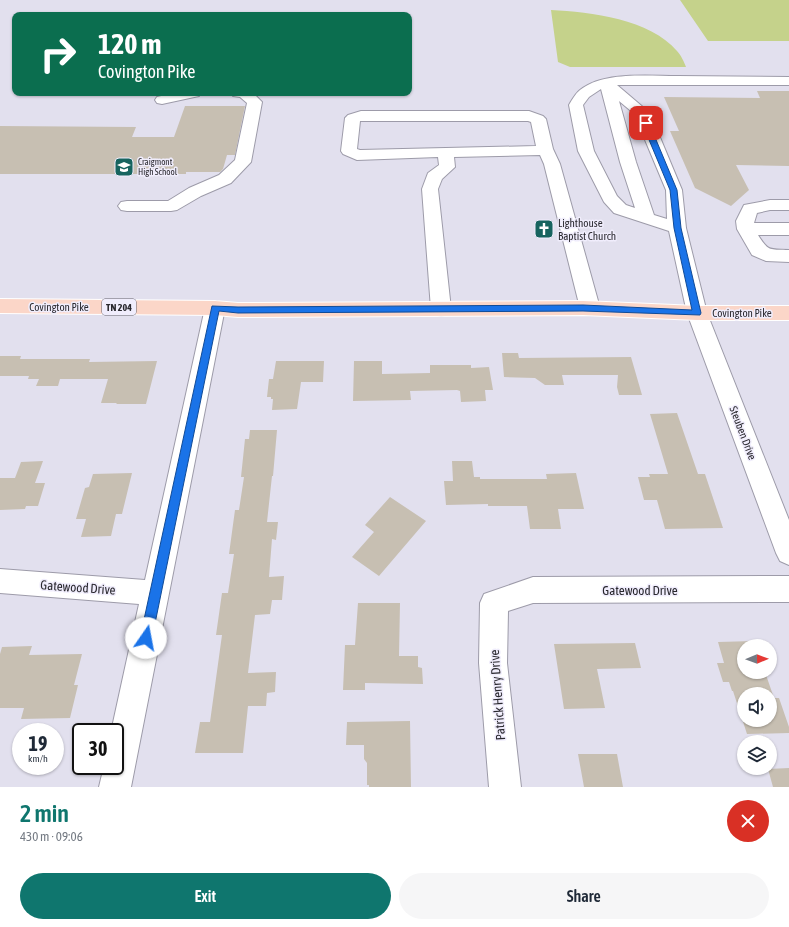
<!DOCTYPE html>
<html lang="en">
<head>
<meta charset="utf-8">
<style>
  body { margin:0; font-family:"Asap Condensed",sans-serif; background:#f6f6f7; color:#1f2937; height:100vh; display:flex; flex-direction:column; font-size:15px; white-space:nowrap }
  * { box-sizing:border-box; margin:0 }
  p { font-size:13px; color:#747a83 }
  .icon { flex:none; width:22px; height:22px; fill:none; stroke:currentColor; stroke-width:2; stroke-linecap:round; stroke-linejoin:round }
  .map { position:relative; height:787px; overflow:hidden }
  .panel { display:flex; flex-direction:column; background:#fff; flex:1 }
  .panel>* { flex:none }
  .banner { position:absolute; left:12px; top:12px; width:400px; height:84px; border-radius:8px; box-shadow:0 1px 3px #0004; background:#0b6e4f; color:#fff; overflow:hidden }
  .needle { width:26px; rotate:89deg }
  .controls { position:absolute; left:737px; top:639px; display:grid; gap:8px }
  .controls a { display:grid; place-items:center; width:40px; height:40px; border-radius:50%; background:#fff; box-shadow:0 1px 3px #0004; font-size:20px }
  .speed { position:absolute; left:12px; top:723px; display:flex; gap:8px; font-size:20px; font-weight:700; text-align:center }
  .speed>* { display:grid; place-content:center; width:52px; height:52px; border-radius:50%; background:#fff; box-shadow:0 1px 3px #0004; line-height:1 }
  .speed small { font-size:10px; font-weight:400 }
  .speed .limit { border:2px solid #111; border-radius:6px; background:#fff; color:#111 }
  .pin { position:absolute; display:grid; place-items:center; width:34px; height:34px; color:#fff; margin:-17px; border-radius:8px; box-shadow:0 2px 6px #0006 }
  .me { position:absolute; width:44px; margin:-22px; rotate:12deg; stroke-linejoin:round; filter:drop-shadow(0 0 3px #0008) }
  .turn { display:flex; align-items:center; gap:14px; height:84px; padding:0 20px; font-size:18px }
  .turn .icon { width:52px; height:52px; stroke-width:2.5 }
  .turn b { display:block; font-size:28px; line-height:34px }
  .round { display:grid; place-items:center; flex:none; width:42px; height:42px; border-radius:21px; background:#f6f6f7 }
  .head { display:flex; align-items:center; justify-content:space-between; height:68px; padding:0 20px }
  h1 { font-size:24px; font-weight:600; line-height:30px; color:#0f766e }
  .action { display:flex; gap:8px; margin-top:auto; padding:8px 20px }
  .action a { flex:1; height:46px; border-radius:24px; background:#0f766e; color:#fff; font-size:16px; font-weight:600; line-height:46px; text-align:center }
  .action a+a { background:#f6f6f7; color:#1f2937 }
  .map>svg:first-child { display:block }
  .green { fill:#c5d28b }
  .building { fill:#c7bfb2; fill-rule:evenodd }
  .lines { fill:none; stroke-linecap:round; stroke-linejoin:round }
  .minor-casing { stroke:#9d9ba9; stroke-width:2 }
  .major-casing { stroke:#fff; stroke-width:2 }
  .minor { fill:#fff; fill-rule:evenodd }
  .major { fill:#fbd6c8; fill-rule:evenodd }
  .route { fill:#1a73e8; stroke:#114b97 }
  .labels { text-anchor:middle; stroke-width:3; stroke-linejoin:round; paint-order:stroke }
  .far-poi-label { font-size:9px; fill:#29282e; stroke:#f0edfc; text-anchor:start }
  .shield { fill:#f0edfc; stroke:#65636c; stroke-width:1 }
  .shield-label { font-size:10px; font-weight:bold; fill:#29282e }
  .poi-label { font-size:11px; fill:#29282e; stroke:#f0edfc; text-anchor:start }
  .street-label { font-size:11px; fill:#29282e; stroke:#f0edfc }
  .near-street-label { font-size:13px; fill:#29282e; stroke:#f0edfc }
</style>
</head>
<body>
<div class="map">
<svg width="789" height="787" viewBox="0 0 789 787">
  <rect width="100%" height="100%" fill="#e2e0ee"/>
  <path class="green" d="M680,0H789V41H708Z
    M551,10C591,12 650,19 677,51C681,55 684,62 686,67H570L558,62Z"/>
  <path class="building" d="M757,91H789V166L736,165L749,190L731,206L695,188L670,131H679L664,97L760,98Z
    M185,106H245L235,155H227L223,169L220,172H186V174H0V126L136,127L132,137H174Z
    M502,353H518L519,358L631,357L642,395H619L617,387L618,375H562L564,385H545L535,378L504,377Z
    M0,356H21L20,359H90L89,362L157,361L146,404H116L117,403H101L108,379H60L58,386H36L39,379H28L29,376H0Z
    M276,361H324L323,382H301L297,409L272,410L273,399H271V397H267L269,379H273Z
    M354,361H382V374L430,373V365H471V368L489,367L493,390H485L486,401L461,402L460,391L457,390L410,391L411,400L353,401Z
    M677,413L698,474H705L723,528L665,529L657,500H644L638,477H650L649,474H668L650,414Z
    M250,430H277L273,476H272L267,522H278L276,540L272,539L269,577L284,576L282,600H272L270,614L255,615L248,673L276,672L275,692L267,693L266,706H248L243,753H195L200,722H210L222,635H216L222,593H228L234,554H229L235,510H239L244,477H241L245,439H249Z
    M43,461L35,483H45L38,506H26L25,509L0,510V478H15L21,462Z
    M452,461H472L474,477H480V479H547L546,474L576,473L584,509H558L561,529H530L527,506H488V504L446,505L444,481H453Z
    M132,473L122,514H116L111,536L81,537L86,519H76L85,488L89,487L93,474Z
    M390,497L426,521L379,576L352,557L374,532L365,525Z
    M358,603H400L399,656H418V667L422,668L423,684L365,683V690H343L345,645H355Z
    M754,641L756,646H744V672H765L774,698H779L789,727V733L747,734L733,691H732L729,682H723L717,663H724L718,642ZM744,694H770V720H744Z
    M635,643L641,668L597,669L605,708L564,709L554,644Z
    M32,646L29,655L82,654L74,685H78L70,718L21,719L24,708H0V654L2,647Z
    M410,721L411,787H369V785H367V763L364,759V745H346L347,722Z
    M578,754H617L623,787H584Z
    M789,768V787H773L768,769Z"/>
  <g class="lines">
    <g class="minor-casing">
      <path id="minor" d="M677,76L789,77V85H617L644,108L654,123L682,190L686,228L707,313L789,520V565L780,561L776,553L687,313L669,231L614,213L604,202L578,151L569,105C572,100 575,94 580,90C603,71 649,76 677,76ZM601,89L620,162L635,208L626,205L617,196L594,151L583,105L589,97ZM619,101L631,111L638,123L666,190L667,219L654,215L636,162Z
        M174,93H201L199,96L162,104L157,103L155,100L157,97Z
        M231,93H253L262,102L251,162L231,183L201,196L177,210L171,211H127L121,210L118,206L121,202L127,201H168L189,188L219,175L235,160L247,103L240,97L233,96Z
        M361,111H529L543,116L546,119L553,149L560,164L600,308L597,313L590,315L583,313L580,308L544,164L540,155L454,157L455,167L442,179L438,189L451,309L448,314L441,316L434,314L431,309L422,189L428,173L439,165L438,157L357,160L343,154L341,151L345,118L348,115ZM360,121H528L531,122L536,146L360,150L357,149Z
        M770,200H789V210H770L757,213L754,223H789V235H758C769,252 769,249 789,250V262L766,261L752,255L737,229L736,221L744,205Z
        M215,301L222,303L225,308L131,787H99L104,766H115V732H111L139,604L0,593V569L145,580L205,308L208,303Z
        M789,576V602L533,603L508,611L507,663L521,787H489L479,663L480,603L484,594L533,577Z"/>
    </g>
    <g class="major-casing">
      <path id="major" d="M0,299L215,301L238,303L583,301L697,306H789V320H697L583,315L238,317L215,315L0,313Z"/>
    </g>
    <use href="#minor" class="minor"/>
    <use href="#major" class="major"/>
  </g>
  <path class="route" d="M643,122L649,123L677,190L681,228L701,313L700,315L583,311L238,313L219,311L152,638L150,642L146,644L142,642L140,638L212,306L238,307L583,305L692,310L674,228L670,190L642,123Z"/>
  <defs>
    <g id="school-square" transform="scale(1)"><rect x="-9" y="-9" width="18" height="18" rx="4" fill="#17645f" stroke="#f0edfc"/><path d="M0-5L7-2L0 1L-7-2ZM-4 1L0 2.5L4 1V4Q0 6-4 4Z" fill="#fff"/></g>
    <g id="church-square" transform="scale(1)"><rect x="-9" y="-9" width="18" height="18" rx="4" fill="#17645f" stroke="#f0edfc"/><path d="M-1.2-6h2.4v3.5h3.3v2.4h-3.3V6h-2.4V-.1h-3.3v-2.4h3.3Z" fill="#fff"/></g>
  </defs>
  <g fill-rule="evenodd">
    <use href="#school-square" x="124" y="167"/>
    <use href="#church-square" x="544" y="229"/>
  </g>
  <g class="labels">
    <g class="far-poi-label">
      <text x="138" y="165">Craigmont<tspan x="138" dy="10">High School</tspan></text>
    </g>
    <rect class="shield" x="102" y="299" width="34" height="16" rx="3"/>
    <g class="shield-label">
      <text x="119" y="311">TN 204</text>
    </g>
    <g class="poi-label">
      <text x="558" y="227">Lighthouse<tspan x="558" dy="13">Baptist Church</tspan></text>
    </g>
    <g class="street-label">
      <text x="59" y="311">Covington Pike</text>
      <text x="742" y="317">Covington Pike</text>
      <text transform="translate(743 433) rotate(69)" y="4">Steuben Drive</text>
    </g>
    <g class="near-street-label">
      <text transform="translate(78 587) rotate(4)" y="5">Gatewood Drive</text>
      <text x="640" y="595">Gatewood Drive</text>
      <text transform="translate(497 695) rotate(-94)" y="5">Patrick Henry Drive</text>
    </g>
  </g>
</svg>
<div class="controls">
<a><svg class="needle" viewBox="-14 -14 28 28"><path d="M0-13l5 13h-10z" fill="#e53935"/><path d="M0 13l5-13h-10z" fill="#747a83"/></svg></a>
<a><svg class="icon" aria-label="sound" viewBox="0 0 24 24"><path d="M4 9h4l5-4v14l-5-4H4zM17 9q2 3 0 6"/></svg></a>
<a><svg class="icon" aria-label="layers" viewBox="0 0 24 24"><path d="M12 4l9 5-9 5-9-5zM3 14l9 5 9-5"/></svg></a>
</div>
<div class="speed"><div>19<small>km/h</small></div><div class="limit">30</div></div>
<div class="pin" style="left:646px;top:123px;background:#d93025"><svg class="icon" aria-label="arrive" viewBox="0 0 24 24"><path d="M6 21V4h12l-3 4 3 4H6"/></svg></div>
<svg class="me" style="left:146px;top:638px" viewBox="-20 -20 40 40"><circle r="19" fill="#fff"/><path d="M0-13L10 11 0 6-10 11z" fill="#1a73e8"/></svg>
<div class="banner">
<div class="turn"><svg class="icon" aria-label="right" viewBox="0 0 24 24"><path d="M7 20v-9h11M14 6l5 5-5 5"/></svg><div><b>120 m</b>Covington Pike</div></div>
</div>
</div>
<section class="panel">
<div class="head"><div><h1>2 min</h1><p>430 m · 09:06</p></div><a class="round" style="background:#d93025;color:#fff"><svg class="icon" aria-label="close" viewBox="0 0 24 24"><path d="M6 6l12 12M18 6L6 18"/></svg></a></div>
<div class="action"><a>Exit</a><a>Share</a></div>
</section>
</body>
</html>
